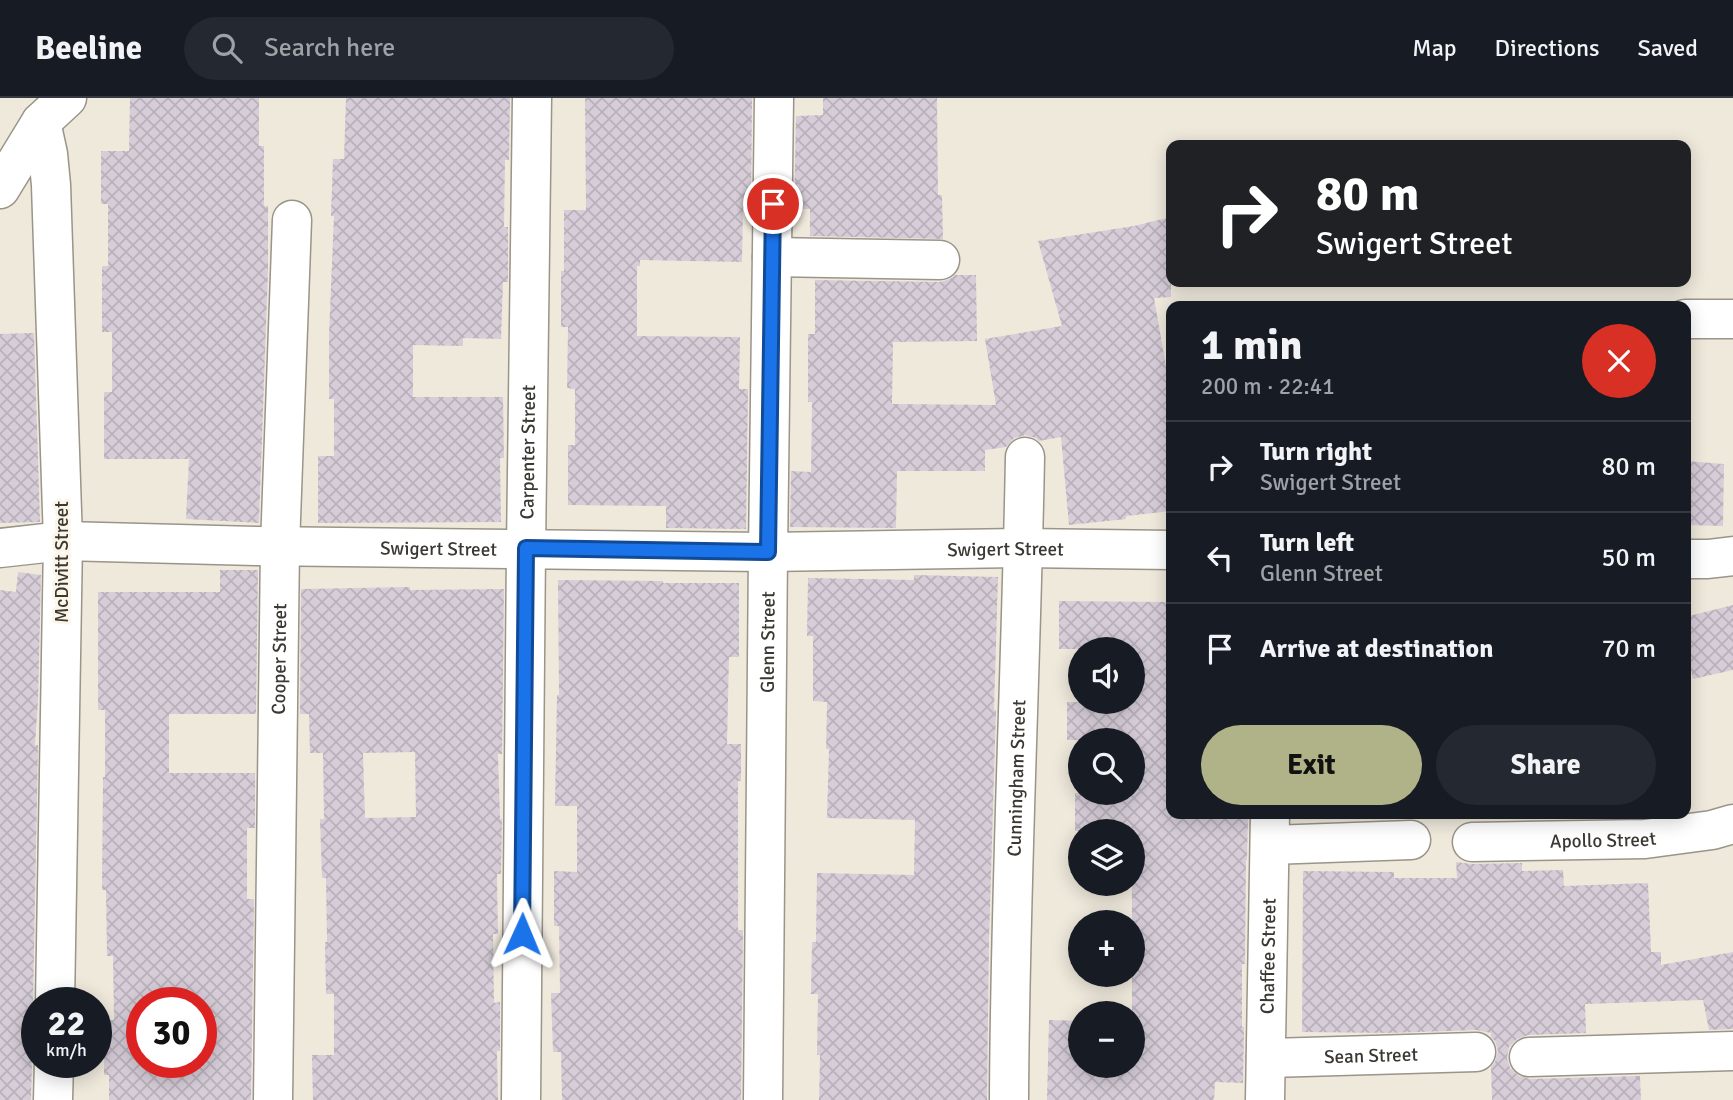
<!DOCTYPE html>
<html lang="en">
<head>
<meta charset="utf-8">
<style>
  body { margin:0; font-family:Signika,sans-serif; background:#242831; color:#f1f3f6; height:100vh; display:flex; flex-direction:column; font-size:26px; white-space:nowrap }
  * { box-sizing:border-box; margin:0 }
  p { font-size:23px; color:#9ea1a6 }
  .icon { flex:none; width:38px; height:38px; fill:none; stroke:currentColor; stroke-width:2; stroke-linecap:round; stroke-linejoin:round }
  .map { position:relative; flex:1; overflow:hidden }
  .drawer { position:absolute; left:1166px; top:203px; width:525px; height:518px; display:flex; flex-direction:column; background:#171b24; border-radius:14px; box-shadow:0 4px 18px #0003 }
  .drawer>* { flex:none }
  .guide { position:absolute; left:1166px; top:42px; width:525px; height:147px; border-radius:14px; box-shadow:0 4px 18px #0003; background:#202124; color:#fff; overflow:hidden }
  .fabs { position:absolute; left:1068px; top:539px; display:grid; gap:14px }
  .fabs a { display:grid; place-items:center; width:77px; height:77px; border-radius:50%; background:#171b24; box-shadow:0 4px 18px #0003; font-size:35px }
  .speed { position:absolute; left:21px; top:889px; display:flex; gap:14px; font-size:35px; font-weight:700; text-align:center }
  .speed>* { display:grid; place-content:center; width:91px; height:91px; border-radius:50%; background:#171b24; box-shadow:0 4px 18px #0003; line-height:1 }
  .speed small { font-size:18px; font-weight:400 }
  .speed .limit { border:10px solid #d22; background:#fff; color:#111 }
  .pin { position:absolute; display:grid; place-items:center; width:60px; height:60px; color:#fff; margin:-30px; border:4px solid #fff; border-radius:50%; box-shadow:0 2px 7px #0007 }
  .me { position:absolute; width:77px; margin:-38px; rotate:1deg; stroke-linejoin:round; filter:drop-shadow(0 0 5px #0008) }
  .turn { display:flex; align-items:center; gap:24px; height:147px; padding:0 35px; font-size:32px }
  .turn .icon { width:91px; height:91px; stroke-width:2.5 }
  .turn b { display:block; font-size:49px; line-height:60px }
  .round { display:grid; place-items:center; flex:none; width:74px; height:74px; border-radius:37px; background:#242831 }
  .overview { display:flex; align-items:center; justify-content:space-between; height:119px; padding:0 35px }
  h1 { font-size:42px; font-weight:800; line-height:52px }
  .primary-button { display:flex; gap:14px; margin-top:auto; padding:14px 35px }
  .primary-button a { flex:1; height:80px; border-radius:42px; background:#b0b387; color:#111; font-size:28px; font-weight:800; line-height:80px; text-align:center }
  .primary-button a+a { background:#242831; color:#f1f3f6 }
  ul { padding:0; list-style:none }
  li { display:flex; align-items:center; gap:21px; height:91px; padding:0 35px; border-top:2px solid #363941 }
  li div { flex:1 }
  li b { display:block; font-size:26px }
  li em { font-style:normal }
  header { display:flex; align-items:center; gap:42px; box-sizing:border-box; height:98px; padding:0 35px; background:#171b24; border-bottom:2px solid #363941 }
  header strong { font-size:33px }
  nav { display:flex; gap:38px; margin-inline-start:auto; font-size:24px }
  .search { width:490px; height:63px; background:#242831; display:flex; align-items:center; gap:18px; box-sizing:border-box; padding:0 24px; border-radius:38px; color:#9ea1a6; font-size:26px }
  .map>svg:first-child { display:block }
  .building { fill:url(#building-cross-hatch); fill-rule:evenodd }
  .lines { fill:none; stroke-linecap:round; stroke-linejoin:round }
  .minor-casing { stroke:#9a9489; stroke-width:41 }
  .minor { stroke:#fff; stroke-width:38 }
  .route-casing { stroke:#114b97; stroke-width:18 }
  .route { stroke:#1a73e8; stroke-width:12 }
  .labels { text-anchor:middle; stroke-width:6; stroke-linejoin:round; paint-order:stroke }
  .street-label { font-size:19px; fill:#3b3833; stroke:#fcf6e9 }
</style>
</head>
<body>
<header>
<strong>Beeline</strong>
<div class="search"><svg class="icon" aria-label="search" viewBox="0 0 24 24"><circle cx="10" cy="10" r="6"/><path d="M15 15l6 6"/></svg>Search here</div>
<nav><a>Map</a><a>Directions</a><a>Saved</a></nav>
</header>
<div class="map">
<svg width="1733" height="1002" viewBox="0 0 1733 1002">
  <defs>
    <pattern id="building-cross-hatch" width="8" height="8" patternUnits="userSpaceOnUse" patternTransform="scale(1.75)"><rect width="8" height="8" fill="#d6cdd8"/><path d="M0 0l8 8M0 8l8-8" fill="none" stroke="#b9b1ba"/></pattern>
  </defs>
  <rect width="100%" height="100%" fill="#efe9dc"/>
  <path class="building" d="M130,0H259V48H264V108H268V171L259,425L186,421L189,361H104V294H112V234H102V168H108V106H101V53H129Z
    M346,0H510L509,62H505L504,129H508V184H503L501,241L463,240V248L413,247V299H503L504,360H500L501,424L318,425V358H334V301H329V236L334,118H331L333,61H344Z
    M585,0H752L751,111L743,110L742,164L640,162V168H637V238L740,239L739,291H748L746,431L666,430V408L568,407V347H575V291L567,290L568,229H561V173H564V112H586Z
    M823,0H937L938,97H942L943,141L810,138V111H794L796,18L823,17Z
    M1171,119V199L1154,200L1171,297V413L1126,418V421L1069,427L1061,339L1039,343L1036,340L1025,337L1014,340L1006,349L985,352V373H897L896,430L790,429L791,373L811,374L812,304H808V236H815V182L940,184L950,181L955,177H976L977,243L893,244L892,306L996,307L985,241L1062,228L1038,143L1134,128Z
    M34,235L40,424L0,425V236Z
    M1685,363L1724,366L1723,428L1685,427Z
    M220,472H258L256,616H169V675H255V730H247V801H254L251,1002H109V977H104V922H114L113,858H107L106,792H102L103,679H105V612H98V494H220ZM142,905H201V964H142Z
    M18,474L41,477L38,602L35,647H38L33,905L37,917V951L32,963L31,1002H0V492L16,494Z
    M914,477L998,479L994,612H996L989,841L987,1002H819L820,957H817L818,896H811L812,844H816L817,775L914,777L915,722L827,720L829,651H826L827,604L813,603V538H807L808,480L914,482Z
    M558,482L663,483V485H739V559H729L727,646H741V683H738V832H743L741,1002H562L561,954H553L551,895H560L559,828H554V773L577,774V708H555L557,597H559Z
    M410,489V492L504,491L502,656H498L500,721H502L501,776H497L498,836H493L494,905L500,904V953H497L498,1002H313L312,957H334V896H326L325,844H327L326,780H322L320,721H324L323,655H310L309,616H300L301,491ZM415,654L416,719L365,720L363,655Z
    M1059,503L1171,504V717L1248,718L1247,762H1246L1245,866H1242V929H1244L1243,985L1215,984L1214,1002H1047L1049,922L1080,923V968H1132V733H1075V695H1132V642H1067V604H1132V551H1059Z
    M1733,507V572L1693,581L1685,548V519Z
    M1456,764L1472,766L1522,765V773L1563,772L1564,788L1648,785L1651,854H1661V867L1733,854V931L1709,932L1703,902L1585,906L1586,935L1528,937L1517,941L1509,949L1507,960L1510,970L1519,978L1530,981L1640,978L1641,1002H1492L1491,969L1495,964L1498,953L1495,943L1491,939V935L1476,932L1390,935L1302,934L1303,773L1394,774V780H1457Z"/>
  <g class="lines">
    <g class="minor-casing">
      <g id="minor">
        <path d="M41,24L48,56L51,87L63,443L55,905"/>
        <path d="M0,91L41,24L67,0"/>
        <path d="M772,159L940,162"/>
        <path d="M1685,221H1733"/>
        <path id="s1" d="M0,450L63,443L256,448L768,454L1023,450L1171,452"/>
        <path d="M1685,461H1708L1733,458"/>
        <path id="s2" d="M1472,744L1645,741L1712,732L1733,726"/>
        <path d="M1270,747L1411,742"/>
        <path d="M1529,959L1733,953"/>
        <path id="s3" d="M1266,960L1476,954"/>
        <path d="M53,1002L54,964"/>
        <path id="s4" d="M273,1002L280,448L292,122"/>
        <path id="s5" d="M521,1002L526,450L532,0"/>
        <path id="s6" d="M763,1002L768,454L774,0"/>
        <path id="s7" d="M1009,1002C1010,788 1021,574 1025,359"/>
        <path id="s8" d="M1265,1002L1270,716"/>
      </g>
    </g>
    <use href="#minor" class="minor"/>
  </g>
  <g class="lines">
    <g class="route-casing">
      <path id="route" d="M522,836L526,450L768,454L773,106"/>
    </g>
    <use href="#route" class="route"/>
  </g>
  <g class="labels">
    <g class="street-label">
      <text dy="7" stroke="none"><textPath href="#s5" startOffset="648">Carpenter Street</textPath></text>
      <text dy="7" stroke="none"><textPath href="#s1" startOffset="439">Swigert Street</textPath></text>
      <text dy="7" stroke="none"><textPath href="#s1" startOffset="1006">Swigert Street</textPath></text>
      <text transform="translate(61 464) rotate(-90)" y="7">McDivitt Street</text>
      <text dy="7" stroke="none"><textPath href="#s6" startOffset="458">Glenn Street</textPath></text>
      <text dy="7" stroke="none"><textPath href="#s4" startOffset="441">Cooper Street</textPath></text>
      <text dy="7" stroke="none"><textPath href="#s7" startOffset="322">Cunningham Street</textPath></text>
      <text dy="7" stroke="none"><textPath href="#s2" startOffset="131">Apollo Street</textPath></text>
      <text dy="7" stroke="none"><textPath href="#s8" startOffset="144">Chaffee Street</textPath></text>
      <text dy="7" stroke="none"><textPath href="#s3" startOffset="105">Sean Street</textPath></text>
    </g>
  </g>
</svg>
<div class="fabs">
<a><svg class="icon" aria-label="sound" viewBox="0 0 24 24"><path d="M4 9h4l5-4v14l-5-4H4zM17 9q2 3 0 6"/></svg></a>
<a><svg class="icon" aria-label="search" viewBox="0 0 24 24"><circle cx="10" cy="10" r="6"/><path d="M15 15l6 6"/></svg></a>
<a><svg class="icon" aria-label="layers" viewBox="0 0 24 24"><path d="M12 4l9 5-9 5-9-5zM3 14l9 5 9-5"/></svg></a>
<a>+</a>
<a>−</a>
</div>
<div class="speed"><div>22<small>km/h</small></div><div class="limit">30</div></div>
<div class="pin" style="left:773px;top:106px;background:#d93025"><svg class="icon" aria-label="arrive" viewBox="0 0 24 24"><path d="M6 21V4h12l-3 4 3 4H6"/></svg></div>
<svg class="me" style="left:522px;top:836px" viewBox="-20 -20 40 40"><path d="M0-17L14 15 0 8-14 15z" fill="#1a73e8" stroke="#fff" stroke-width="4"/></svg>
<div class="guide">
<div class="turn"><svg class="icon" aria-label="right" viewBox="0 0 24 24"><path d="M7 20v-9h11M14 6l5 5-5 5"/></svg><div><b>80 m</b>Swigert Street</div></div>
</div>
<section class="drawer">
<div class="overview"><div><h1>1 min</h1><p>200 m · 22:41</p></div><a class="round" style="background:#d93025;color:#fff"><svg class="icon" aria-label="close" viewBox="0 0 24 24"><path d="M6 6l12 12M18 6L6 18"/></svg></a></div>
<ul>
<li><svg class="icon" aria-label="right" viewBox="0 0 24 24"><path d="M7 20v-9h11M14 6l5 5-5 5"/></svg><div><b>Turn right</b><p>Swigert Street</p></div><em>80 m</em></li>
<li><svg class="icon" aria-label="left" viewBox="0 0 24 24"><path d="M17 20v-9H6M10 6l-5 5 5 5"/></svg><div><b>Turn left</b><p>Glenn Street</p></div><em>50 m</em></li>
<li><svg class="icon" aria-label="arrive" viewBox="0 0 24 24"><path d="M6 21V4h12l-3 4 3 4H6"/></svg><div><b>Arrive at destination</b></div><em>70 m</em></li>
</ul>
<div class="primary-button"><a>Exit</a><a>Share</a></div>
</section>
</div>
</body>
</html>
